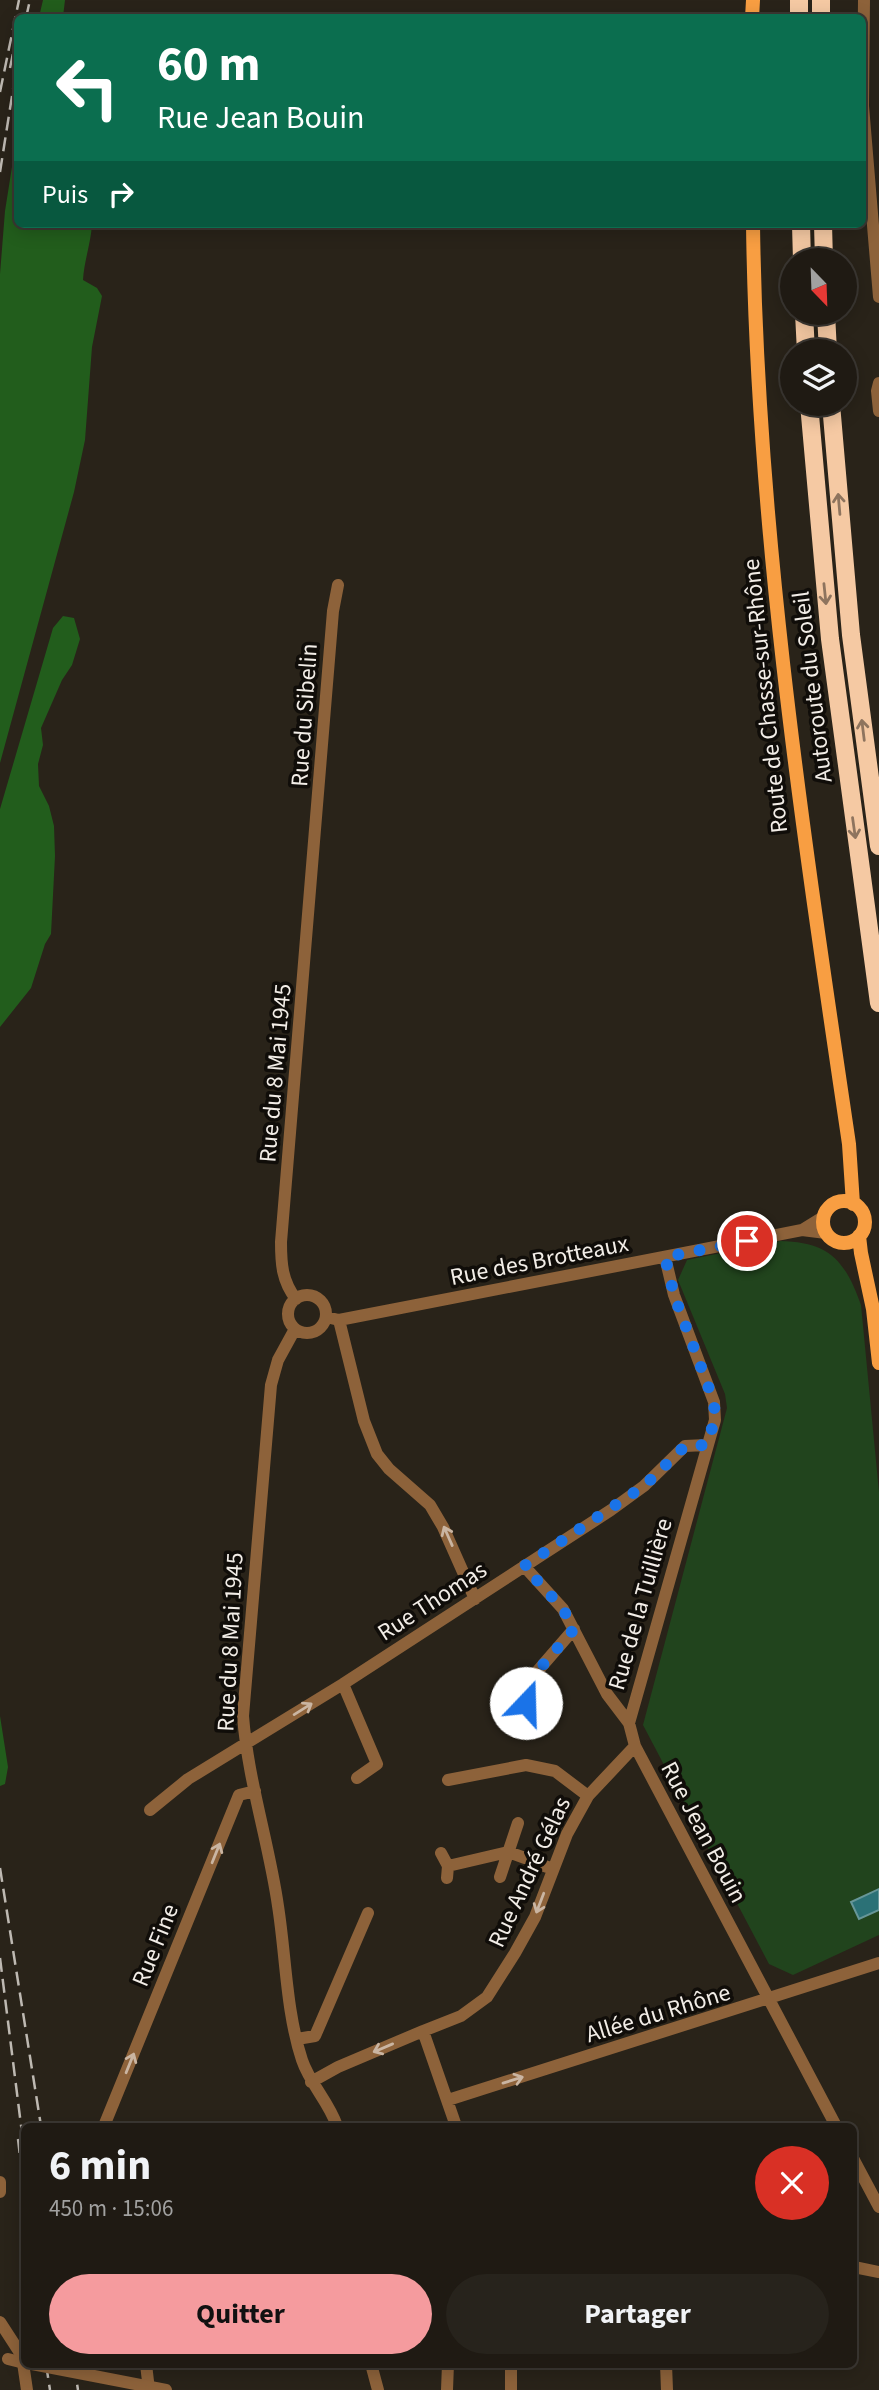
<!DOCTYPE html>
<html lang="fr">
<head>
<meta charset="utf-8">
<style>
  body { margin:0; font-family:"Source Sans 3",sans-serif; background:#27231c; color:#f1f3f6; height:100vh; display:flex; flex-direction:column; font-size:26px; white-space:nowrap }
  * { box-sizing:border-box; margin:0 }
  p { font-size:23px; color:#a1a1a0 }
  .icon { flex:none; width:38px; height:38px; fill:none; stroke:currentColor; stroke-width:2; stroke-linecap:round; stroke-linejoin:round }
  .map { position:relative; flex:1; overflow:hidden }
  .sheet { position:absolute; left:21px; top:2123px; width:836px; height:245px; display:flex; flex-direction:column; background:#1f1a13; border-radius:10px; box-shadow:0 4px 18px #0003,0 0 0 2px #3c3833 }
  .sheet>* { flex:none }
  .hud { position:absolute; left:14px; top:14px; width:852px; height:214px; border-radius:10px; box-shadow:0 4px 18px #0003,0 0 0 2px #3c3833; background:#0b6e4f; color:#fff; overflow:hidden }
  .needle { width:46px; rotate:157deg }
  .fabs { position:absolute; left:780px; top:248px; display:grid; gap:14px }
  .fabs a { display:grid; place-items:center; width:77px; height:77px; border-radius:50%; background:#1f1a13; box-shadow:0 4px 18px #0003,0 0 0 2px #3c3833; font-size:35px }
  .pin { position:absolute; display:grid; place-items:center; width:60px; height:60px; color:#fff; margin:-30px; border:4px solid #fff; border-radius:50%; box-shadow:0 2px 7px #0007 }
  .me { position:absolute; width:77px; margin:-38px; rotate:21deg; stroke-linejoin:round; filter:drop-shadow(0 0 5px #0008) }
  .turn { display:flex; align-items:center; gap:24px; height:147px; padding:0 28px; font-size:32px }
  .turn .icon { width:91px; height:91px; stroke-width:2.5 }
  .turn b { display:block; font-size:49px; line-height:60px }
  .then { display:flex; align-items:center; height:66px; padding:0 28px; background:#0003; gap:14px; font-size:26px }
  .round { display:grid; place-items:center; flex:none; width:74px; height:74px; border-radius:37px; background:#27231c }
  .head { display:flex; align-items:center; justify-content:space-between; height:119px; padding:0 28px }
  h1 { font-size:42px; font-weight:700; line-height:52px }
  .action { display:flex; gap:14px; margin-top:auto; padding:14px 28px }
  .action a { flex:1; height:80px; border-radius:42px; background:#f59b9e; color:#111; font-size:28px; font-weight:700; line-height:80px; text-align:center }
  .action a+a { background:#27231c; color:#f1f3f6 }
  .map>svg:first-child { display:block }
  .green { fill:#21441d }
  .forest { fill:#225d1c }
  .water { fill:#2b7176; stroke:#679698; stroke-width:2 }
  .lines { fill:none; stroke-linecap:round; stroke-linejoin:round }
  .minor { stroke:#8d623a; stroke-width:12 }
  .major { stroke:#f89e42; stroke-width:14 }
  .highway { stroke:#f5c9a3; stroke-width:18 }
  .rail { stroke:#beb9b2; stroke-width:2.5; stroke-dasharray:14 7; stroke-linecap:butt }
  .minor-bridge { stroke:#8d623a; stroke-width:12 }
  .oneway { stroke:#8e745e }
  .oneway2 { stroke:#cab5a2 }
  .route { stroke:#1a73e8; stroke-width:12; stroke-dasharray:0 21.6 }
  .labels { text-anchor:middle; stroke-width:7; stroke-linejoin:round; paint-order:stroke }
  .street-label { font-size:24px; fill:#f2ede7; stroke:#100d09 }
</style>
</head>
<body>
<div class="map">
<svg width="879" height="2390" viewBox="0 0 879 2390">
  <rect width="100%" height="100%" fill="#292319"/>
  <path class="green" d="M780,1241C829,1242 845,1260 861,1305L879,1492V1935L793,1975L769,1964L643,1725L727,1408L725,1394L678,1280L687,1260Z"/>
  <path class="forest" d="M43,0H65L63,17H39Z
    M17,135L18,224H92C91,243 84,261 83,280L97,288L102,296L92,347L85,440L74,492L0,763V274L5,211Z
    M63,616L74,618L80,639L72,665L62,680L41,728L43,745L38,764L39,786L49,806L54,826L55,856L51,934L45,944L31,988L0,1027V809L53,628Z
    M0,1716L8,1767L5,1784L0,1786Z"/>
  <path class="water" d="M879,1889V1910L859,1919L851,1902Z"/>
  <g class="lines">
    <path class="minor" d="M864,0L863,106L879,297
      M879,383L877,391L879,411
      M802,1230L823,1217
      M288 1314a19 19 0 1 1 38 0a19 19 0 1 1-38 0Z
      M296,1299C282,1281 281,1264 281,1242L333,611L338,585
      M326,1317L339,1320L802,1230L826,1233
      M339,1320L364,1421L377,1454L389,1469L430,1505L443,1527L475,1599
      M295,1329L278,1360L271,1385L243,1716C248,1781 269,1843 278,1906C286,1957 286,2011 302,2060C310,2084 329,2102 337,2126
      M524,1566L563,1609L607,1694L629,1723L635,1746L836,2126
      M343,1684L377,1764L357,1778
      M526,1703L535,1674L574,1629
      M629,1723L715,1420L714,1402L674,1295L665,1257
      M448,1780L526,1765L555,1771L588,1796
      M150,1810L188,1779L343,1684L611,1510L644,1486L685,1446L706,1445
      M441,1853L448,1866
      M539,1864L553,1869
      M500,1877L518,1823
      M447,1878L448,1866L508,1852L525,1858
      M423,2031L461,2016L487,1997L515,1953L535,1917L567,1834L588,1796L635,1746
      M297,2039L315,2036L368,1913
      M311,2082L338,2067L423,2031L456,2126
      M448,2100L879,1963
      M104,2126L239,1795L255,1791
      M854,2160L879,2207
      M0,2182V2192
      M854,2267L879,2272
      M0,2322L22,2356L27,2390
      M146,2364L149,2390
      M371,2364L378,2390
      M666,2364L667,2390
      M447,2390L448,2364
      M511,2390V2364"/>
    <path class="major" d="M752,18L753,0
      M753,224C757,533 804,839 849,1144L853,1204
      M823 1222a21 21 0 1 1 42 0a21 21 0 1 1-42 0Z
      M859,1236L861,1253L873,1309L879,1363"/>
    <path class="highway" d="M799,18V0
      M821,18V0
      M801,224L802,261
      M823,224L824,261
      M804,313L806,352
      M826,313L828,352
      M809,404L830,639L879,1003
      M831,404L851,635L879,846"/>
    <path class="rail" d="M26,18L30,0
      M10,68L18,29
      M0,92L19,0
      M0,172L18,58
      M0,1868L41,2126
      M0,1958L24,2149
      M18,2139L24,2191
      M46,2364L50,2390
      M74,2364L78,2390"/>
    <path class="minor-bridge" d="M8,2359L24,2363
      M32,2364L166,2390"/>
  </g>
  <defs><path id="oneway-shaft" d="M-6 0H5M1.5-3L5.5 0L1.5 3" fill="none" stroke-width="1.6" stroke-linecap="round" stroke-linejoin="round" transform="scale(1.75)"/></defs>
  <g class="oneway">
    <use href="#oneway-shaft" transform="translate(839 504) rotate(-95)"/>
    <use href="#oneway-shaft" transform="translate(825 594) rotate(84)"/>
    <use href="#oneway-shaft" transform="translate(863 730) rotate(-97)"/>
    <use href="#oneway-shaft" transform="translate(854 828) rotate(82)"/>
  </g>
  <g class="oneway2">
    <use href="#oneway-shaft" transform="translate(448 1536) rotate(-114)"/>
    <use href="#oneway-shaft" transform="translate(303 1709) rotate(-32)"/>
    <use href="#oneway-shaft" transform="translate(216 1853) rotate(-68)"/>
    <use href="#oneway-shaft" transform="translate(540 1903) rotate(111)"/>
    <use href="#oneway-shaft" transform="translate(383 2048) rotate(157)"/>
    <use href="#oneway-shaft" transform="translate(130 2063) rotate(-68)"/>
    <use href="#oneway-shaft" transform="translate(513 2080) rotate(-17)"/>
  </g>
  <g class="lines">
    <path class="route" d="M526,1703L535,1674L574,1629L563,1609L524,1566L644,1486L685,1446L706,1445L715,1420L714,1402L674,1295L665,1257L747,1241"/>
  </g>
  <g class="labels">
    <g class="street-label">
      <text transform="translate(812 687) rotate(-97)" y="8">Autoroute du Soleil</text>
      <text transform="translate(765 696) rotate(-96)" y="8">Route de Chasse-sur-Rhône</text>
      <text transform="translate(304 715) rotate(-86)" y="8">Rue du Sibelin</text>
      <text transform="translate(275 1073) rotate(-85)" y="8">Rue du 8 Mai 1945</text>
      <text transform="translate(539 1260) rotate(-11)" y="8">Rue des Brotteaux</text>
      <text transform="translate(432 1601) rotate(-33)" y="8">Rue Thomas</text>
      <text transform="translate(640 1604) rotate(-74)" y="8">Rue de la Tuillière</text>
      <text transform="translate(230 1642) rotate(-87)" y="8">Rue du 8 Mai 1945</text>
      <text transform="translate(704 1832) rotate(62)" y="8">Rue Jean Bouin</text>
      <text transform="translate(529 1872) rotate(-65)" y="8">Rue André Gélas</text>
      <text transform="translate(155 1945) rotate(-68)" y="8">Rue Fine</text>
      <text transform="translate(658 2013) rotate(-17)" y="8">Allée du Rhône</text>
    </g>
  </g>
</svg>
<div class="fabs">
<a><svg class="needle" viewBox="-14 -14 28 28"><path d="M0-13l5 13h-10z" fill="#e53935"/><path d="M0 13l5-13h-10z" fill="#a1a1a0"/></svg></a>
<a><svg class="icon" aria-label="layers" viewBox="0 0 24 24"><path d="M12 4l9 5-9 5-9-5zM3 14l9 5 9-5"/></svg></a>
</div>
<div class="pin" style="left:747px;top:1241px;background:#d93025"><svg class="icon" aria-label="arrive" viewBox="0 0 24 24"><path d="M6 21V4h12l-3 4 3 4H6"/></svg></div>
<svg class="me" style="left:526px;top:1703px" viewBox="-20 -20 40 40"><circle r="19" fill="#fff"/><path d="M0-13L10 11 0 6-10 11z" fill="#1a73e8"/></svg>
<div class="hud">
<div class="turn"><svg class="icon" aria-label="left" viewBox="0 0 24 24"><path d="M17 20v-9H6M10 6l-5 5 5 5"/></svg><div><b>60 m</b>Rue Jean Bouin</div></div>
<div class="then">Puis<svg class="icon" aria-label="right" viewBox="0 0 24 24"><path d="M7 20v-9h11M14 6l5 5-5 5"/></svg></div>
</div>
<section class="sheet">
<div class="head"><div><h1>6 min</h1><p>450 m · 15:06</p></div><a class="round" style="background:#d93025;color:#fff"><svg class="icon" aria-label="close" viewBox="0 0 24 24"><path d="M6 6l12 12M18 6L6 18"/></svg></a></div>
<div class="action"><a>Quitter</a><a>Partager</a></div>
</section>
</div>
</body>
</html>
